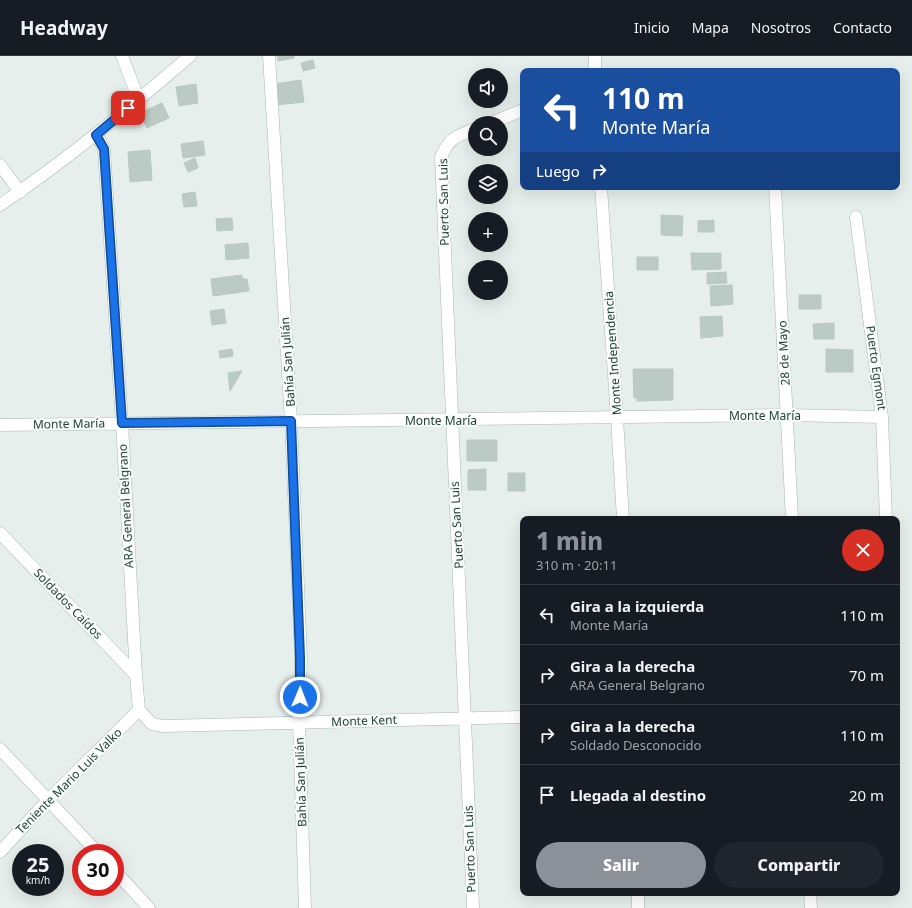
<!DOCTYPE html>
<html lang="es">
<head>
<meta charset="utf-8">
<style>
  body { margin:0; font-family:"Noto Sans",sans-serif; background:#20242c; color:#f1f3f6; height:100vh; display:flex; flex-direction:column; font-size:15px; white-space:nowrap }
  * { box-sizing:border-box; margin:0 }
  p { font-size:13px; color:#9ea1a6 }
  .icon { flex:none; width:22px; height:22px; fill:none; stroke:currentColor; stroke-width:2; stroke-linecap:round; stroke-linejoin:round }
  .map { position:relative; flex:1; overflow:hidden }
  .details { position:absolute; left:520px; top:460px; width:380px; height:380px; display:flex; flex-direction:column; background:#171b24; border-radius:8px; box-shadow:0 4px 16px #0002 }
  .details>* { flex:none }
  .guide { position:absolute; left:520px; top:12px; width:380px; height:122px; border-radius:8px; box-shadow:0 4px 16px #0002; background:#1a4fa0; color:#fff; overflow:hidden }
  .buttons { position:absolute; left:468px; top:12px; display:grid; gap:8px }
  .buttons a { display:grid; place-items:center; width:40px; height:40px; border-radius:50%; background:#171b24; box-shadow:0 4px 16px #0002; font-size:20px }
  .speed { position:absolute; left:12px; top:788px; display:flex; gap:8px; font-size:20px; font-weight:700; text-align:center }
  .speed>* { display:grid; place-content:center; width:52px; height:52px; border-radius:50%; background:#171b24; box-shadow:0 4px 16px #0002; line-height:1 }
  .speed small { font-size:10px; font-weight:400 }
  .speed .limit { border:6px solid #d22; background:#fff; color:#111 }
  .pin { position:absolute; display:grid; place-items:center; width:34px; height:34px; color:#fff; margin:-17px; border-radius:8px; box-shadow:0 2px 6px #0006 }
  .me { position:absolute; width:44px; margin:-22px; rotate:1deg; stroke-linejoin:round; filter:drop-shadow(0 0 3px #0008) }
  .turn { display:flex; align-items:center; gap:14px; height:84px; padding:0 16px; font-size:18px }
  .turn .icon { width:52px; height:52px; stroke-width:2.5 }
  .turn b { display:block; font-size:28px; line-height:34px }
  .then { display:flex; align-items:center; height:38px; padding:0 16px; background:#0003; gap:8px; font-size:15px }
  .round { display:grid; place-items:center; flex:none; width:42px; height:42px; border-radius:21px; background:#20242c }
  .head { display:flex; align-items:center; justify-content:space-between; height:68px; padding:0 16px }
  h1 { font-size:24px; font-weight:800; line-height:30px; color:#8c9099 }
  .button { display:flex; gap:8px; margin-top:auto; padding:8px 16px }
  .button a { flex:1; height:46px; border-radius:24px; background:#8c9099; color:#fff; font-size:16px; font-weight:800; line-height:46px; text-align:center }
  .button a+a { background:#20242c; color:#f1f3f6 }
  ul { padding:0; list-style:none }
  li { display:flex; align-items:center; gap:12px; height:60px; padding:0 16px; border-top:1px solid #363941 }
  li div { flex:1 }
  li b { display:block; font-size:15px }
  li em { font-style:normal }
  header { display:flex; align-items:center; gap:24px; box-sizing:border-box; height:56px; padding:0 20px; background:#171b24; border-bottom:1px solid #363941 }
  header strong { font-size:19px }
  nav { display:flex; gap:22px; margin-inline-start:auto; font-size:14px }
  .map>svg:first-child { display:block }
  .building { fill:#bbcac4; stroke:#b8c9c2 }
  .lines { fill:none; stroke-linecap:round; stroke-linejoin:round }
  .minor-casing { stroke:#a8b8b2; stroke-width:13 }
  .minor { stroke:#fff; stroke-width:12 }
  .route-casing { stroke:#114b97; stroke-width:10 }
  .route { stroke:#1a73e8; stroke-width:7 }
  .labels { text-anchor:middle; stroke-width:4; stroke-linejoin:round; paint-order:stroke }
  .street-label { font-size:12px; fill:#24423a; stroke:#f7fbf9 }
</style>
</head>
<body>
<header>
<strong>Headway</strong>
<nav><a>Inicio</a><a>Mapa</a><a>Nosotros</a><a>Contacto</a></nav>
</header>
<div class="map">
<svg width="912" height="852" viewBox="0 0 912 852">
  <rect width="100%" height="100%" fill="#e6efeb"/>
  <path class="building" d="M278,0H294V2L278,5Z
    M313,4L315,12L303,15L301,7Z
    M301,24L304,46L276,49L274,28Z
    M196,28L198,47L179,50L176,31Z
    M162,47L169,62L147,72L140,57Z
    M203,85L205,99L183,102L181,88Z
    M150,94L152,124L130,126L128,96Z
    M195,102L198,112L188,116L184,107Z
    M195,136L197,150L184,151L182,138Z
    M661,159L683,160L682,180L661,179Z
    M232,162L233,174L217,175L216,163Z
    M714,164V176H698V165Z
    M248,187L249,202L226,204L225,189Z
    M691,197H721V213L692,214Z
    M637,201H658V214H637Z
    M726,216L727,227L707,228V217Z
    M242,219V223H247L249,235L213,240L211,223Z
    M732,229L733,248L711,250L710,230Z
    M799,239H821V253H799Z
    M224,253L226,267L212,269L210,255Z
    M722,260L723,280L701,282L700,261Z
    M834,267V283H814L813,268Z
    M232,293L233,300L220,302L219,295Z
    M826,293L853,294V316H826Z
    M633,313H673V344L637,345V342H634Z
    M242,315L230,335L228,317Z
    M467,384H497V405H467Z
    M486,413V434H468V414Z
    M508,417H525V435H508Z"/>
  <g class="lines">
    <g class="minor-casing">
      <path id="minor" d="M122,0L139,44
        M269,0L291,365L301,602L299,667L305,852
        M595,15V0
        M491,67L523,54
        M97,79L104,93L122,367L136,619L139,654
        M0,109L20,136
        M601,131L617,362L623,463
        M775,131L792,463
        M0,149C68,103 128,53 190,0
        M856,161L882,361L886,463
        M0,369L787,359L882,361
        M0,477L136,619
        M139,654L152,668L163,670L523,661
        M0,693L98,797
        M0,796L48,744L139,654
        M115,815L149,852
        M638,837V852
        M810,837L811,852
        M473,852L441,101C450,81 455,81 475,73"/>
    </g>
    <use href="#minor" class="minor"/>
  </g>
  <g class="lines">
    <g class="route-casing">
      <path id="route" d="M128,52L96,79L104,93L122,367L291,365L300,602V641"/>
    </g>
    <use href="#route" class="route"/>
  </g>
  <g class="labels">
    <g class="street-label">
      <text transform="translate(444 146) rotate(-91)" y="4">Puerto San Luis</text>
      <text transform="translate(613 297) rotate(-94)" y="4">Monte Independencia</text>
      <text transform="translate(784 297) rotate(-93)" y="4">28 de Mayo</text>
      <text transform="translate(288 306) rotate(-94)" y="4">Bahía San Julián</text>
      <text transform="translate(876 312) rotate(82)" y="4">Puerto Egmont</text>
      <text x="765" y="364">Monte María</text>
      <text x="441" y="369">Monte María</text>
      <text transform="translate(69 368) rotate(-1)" y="4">Monte María</text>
      <text transform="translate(126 450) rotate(-93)" y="4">ARA General Belgrano</text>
      <text transform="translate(457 469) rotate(-93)" y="4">Puerto San Luis</text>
      <text transform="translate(68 548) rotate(46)" y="4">Soldados Caídos</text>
      <text transform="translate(364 665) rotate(-2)" y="4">Monte Kent</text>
      <text transform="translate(69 725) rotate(-45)" y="4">Teniente Mario Luis Valko</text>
      <text transform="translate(301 726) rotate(-92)" y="4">Bahía San Julián</text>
      <text transform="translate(470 793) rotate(-92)" y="4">Puerto San Luis</text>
    </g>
  </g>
</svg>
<div class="buttons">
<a><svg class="icon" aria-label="sound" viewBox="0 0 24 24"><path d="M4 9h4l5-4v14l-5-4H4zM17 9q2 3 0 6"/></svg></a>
<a><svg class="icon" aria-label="search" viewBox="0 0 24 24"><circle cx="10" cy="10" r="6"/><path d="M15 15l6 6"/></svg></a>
<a><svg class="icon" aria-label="layers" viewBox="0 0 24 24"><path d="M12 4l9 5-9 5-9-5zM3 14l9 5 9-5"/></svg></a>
<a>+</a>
<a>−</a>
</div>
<div class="speed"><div>25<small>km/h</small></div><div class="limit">30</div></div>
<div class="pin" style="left:128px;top:52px;background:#d93025"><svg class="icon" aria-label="arrive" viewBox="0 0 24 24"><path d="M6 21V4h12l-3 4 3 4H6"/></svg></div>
<svg class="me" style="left:300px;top:641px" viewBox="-20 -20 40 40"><circle r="17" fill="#1a73e8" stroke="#fff" stroke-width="3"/><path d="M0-11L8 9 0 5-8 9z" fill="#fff"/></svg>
<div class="guide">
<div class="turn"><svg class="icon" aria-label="left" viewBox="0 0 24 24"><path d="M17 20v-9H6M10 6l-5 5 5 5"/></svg><div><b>110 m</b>Monte María</div></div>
<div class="then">Luego<svg class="icon" aria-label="right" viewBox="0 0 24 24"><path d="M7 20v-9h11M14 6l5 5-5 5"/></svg></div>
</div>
<section class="details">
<div class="head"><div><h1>1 min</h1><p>310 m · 20:11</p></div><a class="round" style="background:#d93025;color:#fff"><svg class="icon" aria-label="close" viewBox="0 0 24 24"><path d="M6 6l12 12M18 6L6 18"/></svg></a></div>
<ul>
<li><svg class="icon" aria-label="left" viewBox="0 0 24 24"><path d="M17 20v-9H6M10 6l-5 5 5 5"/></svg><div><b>Gira a la izquierda</b><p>Monte María</p></div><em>110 m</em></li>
<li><svg class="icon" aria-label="right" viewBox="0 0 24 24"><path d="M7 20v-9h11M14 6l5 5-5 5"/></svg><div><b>Gira a la derecha</b><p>ARA General Belgrano</p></div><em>70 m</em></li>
<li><svg class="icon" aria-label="right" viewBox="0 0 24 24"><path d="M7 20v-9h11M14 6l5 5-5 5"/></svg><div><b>Gira a la derecha</b><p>Soldado Desconocido</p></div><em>110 m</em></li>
<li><svg class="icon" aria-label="arrive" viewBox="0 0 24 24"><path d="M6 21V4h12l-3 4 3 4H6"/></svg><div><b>Llegada al destino</b></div><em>20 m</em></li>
</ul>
<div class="button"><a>Salir</a><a>Compartir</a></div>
</section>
</div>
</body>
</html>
